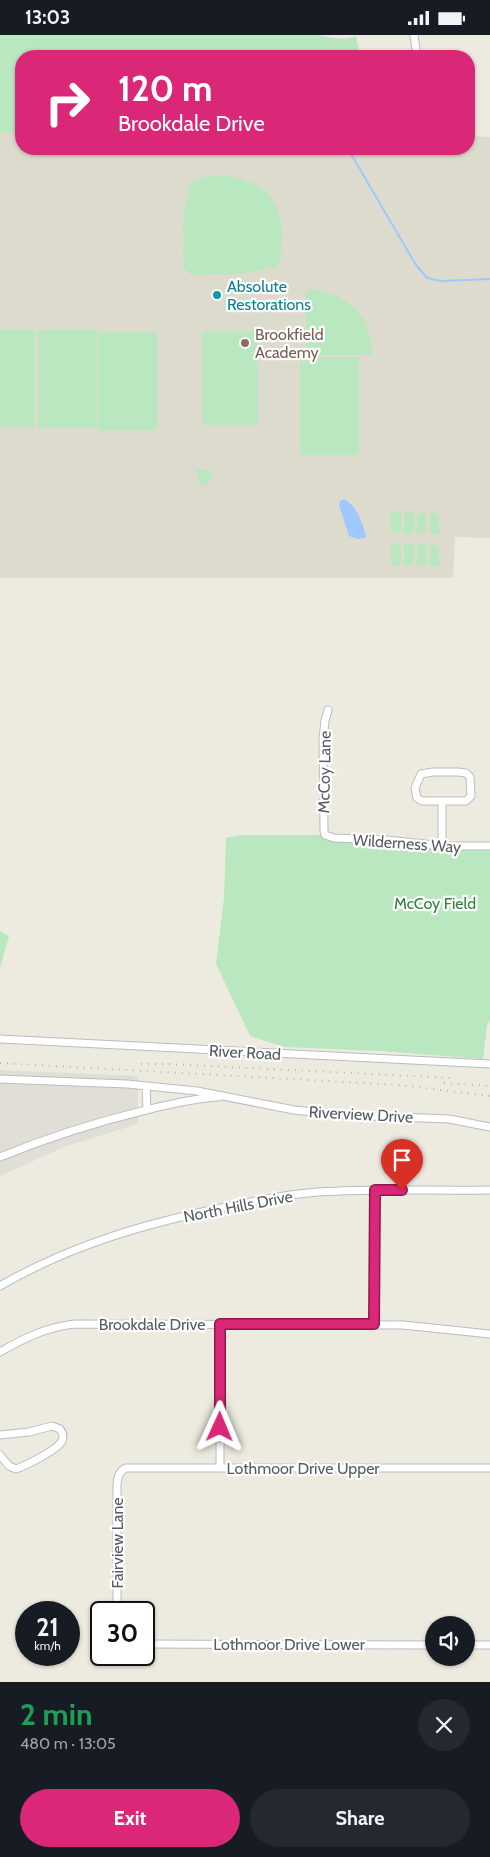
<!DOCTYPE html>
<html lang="en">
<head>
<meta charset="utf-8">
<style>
  body { margin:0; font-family:Cabin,sans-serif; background:#242831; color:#f1f3f6; height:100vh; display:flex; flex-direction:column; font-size:19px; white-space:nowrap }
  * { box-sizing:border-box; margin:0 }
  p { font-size:16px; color:#9ea1a6 }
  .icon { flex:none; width:28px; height:28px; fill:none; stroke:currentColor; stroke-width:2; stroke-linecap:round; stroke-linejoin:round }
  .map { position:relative; height:1647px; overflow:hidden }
  .panel { display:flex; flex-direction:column; background:#171b24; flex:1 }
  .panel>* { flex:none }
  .hud { position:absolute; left:15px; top:15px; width:460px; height:105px; border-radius:20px; box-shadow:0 1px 4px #0004; background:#db2777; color:#fff; overflow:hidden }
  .tools { position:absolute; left:425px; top:1581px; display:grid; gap:10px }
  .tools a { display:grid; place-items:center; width:50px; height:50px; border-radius:50%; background:#171b24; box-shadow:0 1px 4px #0004; font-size:25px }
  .speed { position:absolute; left:15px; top:1566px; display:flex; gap:10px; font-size:25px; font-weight:700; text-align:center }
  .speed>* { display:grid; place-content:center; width:65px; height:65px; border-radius:50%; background:#171b24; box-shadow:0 1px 4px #0004; line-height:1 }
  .speed small { font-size:12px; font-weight:400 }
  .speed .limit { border:2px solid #111; border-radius:8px; background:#fff; color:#111 }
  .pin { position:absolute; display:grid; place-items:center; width:42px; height:42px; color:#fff; margin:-51px -21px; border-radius:50% 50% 50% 0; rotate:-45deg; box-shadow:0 0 5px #0007 }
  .pin .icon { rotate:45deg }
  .me { position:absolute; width:55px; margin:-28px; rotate:1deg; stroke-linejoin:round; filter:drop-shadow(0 0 4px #0008) }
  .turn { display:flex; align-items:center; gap:18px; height:105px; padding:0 20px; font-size:22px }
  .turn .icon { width:65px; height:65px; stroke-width:2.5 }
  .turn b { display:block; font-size:35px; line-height:42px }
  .round { display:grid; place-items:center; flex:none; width:52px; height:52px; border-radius:26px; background:#242831 }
  .overview { display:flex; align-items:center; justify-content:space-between; height:85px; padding:0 20px }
  h1 { font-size:30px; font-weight:700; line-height:38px; color:#1e9e55 }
  .cta { display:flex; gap:10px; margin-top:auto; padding:10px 20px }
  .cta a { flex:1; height:58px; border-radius:30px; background:#db2777; color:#fff; font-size:20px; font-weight:700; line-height:58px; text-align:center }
  .cta a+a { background:#242831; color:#f1f3f6 }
  .status { display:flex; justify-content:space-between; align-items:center; height:35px; padding:0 25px; background:#171b24; direction:ltr }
  .status svg { height:14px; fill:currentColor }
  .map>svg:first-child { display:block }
  .industrial { fill:#e0ded7 }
  .education { fill:#dcdbce }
  .green { fill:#b9e7bf }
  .water { fill:#9dc9ff }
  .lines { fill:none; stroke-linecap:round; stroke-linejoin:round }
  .stream { stroke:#9dc9ff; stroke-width:2 }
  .minor-casing { stroke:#babcc2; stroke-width:9 }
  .minor { stroke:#fff; stroke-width:7 }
  .rail { stroke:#b3b4b5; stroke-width:2; stroke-dasharray:1 6; stroke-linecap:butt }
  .route-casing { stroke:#8e194d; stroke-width:12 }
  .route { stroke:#db2777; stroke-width:9 }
  .culture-dot { fill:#0f9aa8; stroke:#fff; stroke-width:2 }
  .education-dot { fill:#8d6e63; stroke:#fff; stroke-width:2 }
  .labels { text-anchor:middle; stroke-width:4.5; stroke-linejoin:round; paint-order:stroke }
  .culture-label { font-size:16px; fill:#0d838f; stroke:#fff; text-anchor:start }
  .education-label { font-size:16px; fill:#785e54; stroke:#fff; text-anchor:start }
  .street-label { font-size:16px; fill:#585b62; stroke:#fff }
  .park-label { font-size:16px; fill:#2e833c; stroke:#fff }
</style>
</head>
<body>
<div class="status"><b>13:03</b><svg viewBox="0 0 49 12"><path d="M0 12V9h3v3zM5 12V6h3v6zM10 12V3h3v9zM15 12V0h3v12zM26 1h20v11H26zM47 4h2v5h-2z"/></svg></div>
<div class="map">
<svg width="490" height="1647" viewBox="0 0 490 1647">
  <rect width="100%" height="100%" fill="#edebdf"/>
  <path class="industrial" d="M0,1035L138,1041V1089L64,1112L0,1141Z"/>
  <path class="education" d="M0,98H21V114H469V101L490,102V503L455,502L453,543H0Z"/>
  <path class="green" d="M0,0H319C330,4 345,5 356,1L360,21H21V98H0Z
    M211,140C251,140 283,156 282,201C282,212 281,222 277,232L237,239L191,240L184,233L183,187L190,147Z
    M311,254C350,260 371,280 372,320H309L306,317V257Z
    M0,295H35V392H0Z
    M97,295V393H38V295Z
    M202,296H258V390H202Z
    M98,297H157V395H98Z
    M300,322H359V420H300Z
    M195,432L198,434L214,437L208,448L200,452L196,436L194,433Z
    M391,477H401V498H391Z
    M404,478H414V498H404Z
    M417,478H426V499L417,498Z
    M430,478H439V499H430Z
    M391,509L401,510V531L391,530Z
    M404,509H414L413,530H404Z
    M417,509L427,510L426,531L417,530Z
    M430,510H439V531H429Z
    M240,800H322L490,812V985L487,990L483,1024L380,1016L284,1012L250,1001L216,929L224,863L226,803Z
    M0,896L9,901L0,933Z"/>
  <path class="water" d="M344,464C357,471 362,487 366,501L365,503L357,504L349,501L339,470L340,466Z"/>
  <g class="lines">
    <path class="stream" d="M348,114L416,230L427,243L441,246L490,244"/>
    <g class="minor-casing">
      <path id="minor" d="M414,0L417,21
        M328,675L325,686L323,703L324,796L325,800L334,803L387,805L442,811H490
        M458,737L466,738L470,742L471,761L466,766H422L417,763L415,753L421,739L433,737Z
        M442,811V766
        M0,1004L490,1029
        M0,1044L127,1049L197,1056L294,1075L344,1080L449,1084L490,1092
        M146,1051L147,1075
        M0,1122C51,1101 96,1087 150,1074C172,1069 195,1063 218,1062
        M0,1251C69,1211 143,1189 221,1173C253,1166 286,1159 319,1157C376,1153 433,1156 490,1155
        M374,1289L375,1155
        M0,1317C24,1303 47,1292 75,1289L403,1290L490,1299
        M0,1400L29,1397L52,1391L60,1394C63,1398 64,1401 62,1406C57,1415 27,1430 16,1434L9,1431L0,1420
        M220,1433V1289
        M117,1578V1449C118,1442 119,1436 126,1433H490
        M144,1609L434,1610
        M466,1610H490"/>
    </g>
    <use href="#minor" class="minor"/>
    <path class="rail" d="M0,1028L400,1050L490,1061
      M141,1029H168L453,1043
      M444,1048L490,1051"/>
  </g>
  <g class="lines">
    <g class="route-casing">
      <path id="route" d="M220,1392V1289H374L375,1155H402"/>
    </g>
    <use href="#route" class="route"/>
  </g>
  <circle class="culture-dot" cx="217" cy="260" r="5"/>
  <circle class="education-dot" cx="245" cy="308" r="5"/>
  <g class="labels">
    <g class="culture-label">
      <text x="227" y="257">Absolute<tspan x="227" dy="18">Restorations</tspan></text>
    </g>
    <g class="education-label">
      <text x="255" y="305">Brookfield<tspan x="255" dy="18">Academy</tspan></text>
    </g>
    <g class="street-label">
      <text transform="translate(324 737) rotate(-89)" y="6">McCoy Lane</text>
      <text transform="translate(407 808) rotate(4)" y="6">Wilderness Way</text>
      <text transform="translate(245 1017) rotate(3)" y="6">River Road</text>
      <text transform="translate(361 1079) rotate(3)" y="6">Riverview Drive</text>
      <text transform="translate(238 1171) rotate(-11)" y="6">North Hills Drive</text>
      <text x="152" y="1295">Brookdale Drive</text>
      <text x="303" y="1439">Lothmoor Drive Upper</text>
      <text transform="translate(117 1508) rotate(-90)" y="6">Fairview Lane</text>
      <text x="289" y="1615">Lothmoor Drive Lower</text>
    </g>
    <g class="park-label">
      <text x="435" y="874">McCoy Field</text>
    </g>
  </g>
</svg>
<div class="tools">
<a><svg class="icon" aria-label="sound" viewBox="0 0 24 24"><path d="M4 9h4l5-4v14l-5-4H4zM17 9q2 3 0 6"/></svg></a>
</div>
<div class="speed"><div>21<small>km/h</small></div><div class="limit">30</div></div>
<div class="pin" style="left:402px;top:1155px;background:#d93025"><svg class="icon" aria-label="arrive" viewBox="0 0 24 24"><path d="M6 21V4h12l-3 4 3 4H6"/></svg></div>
<svg class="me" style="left:220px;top:1392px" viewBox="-20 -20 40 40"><path d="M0-17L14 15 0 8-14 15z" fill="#db2777" stroke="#fff" stroke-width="4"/></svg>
<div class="hud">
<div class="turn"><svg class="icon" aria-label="right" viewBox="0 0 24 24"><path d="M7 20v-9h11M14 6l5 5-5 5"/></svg><div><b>120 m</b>Brookdale Drive</div></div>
</div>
</div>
<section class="panel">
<div class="overview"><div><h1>2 min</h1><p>480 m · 13:05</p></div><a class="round"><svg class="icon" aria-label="close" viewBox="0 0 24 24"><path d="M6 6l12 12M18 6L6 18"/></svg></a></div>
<div class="cta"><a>Exit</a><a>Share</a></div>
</section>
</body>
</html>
